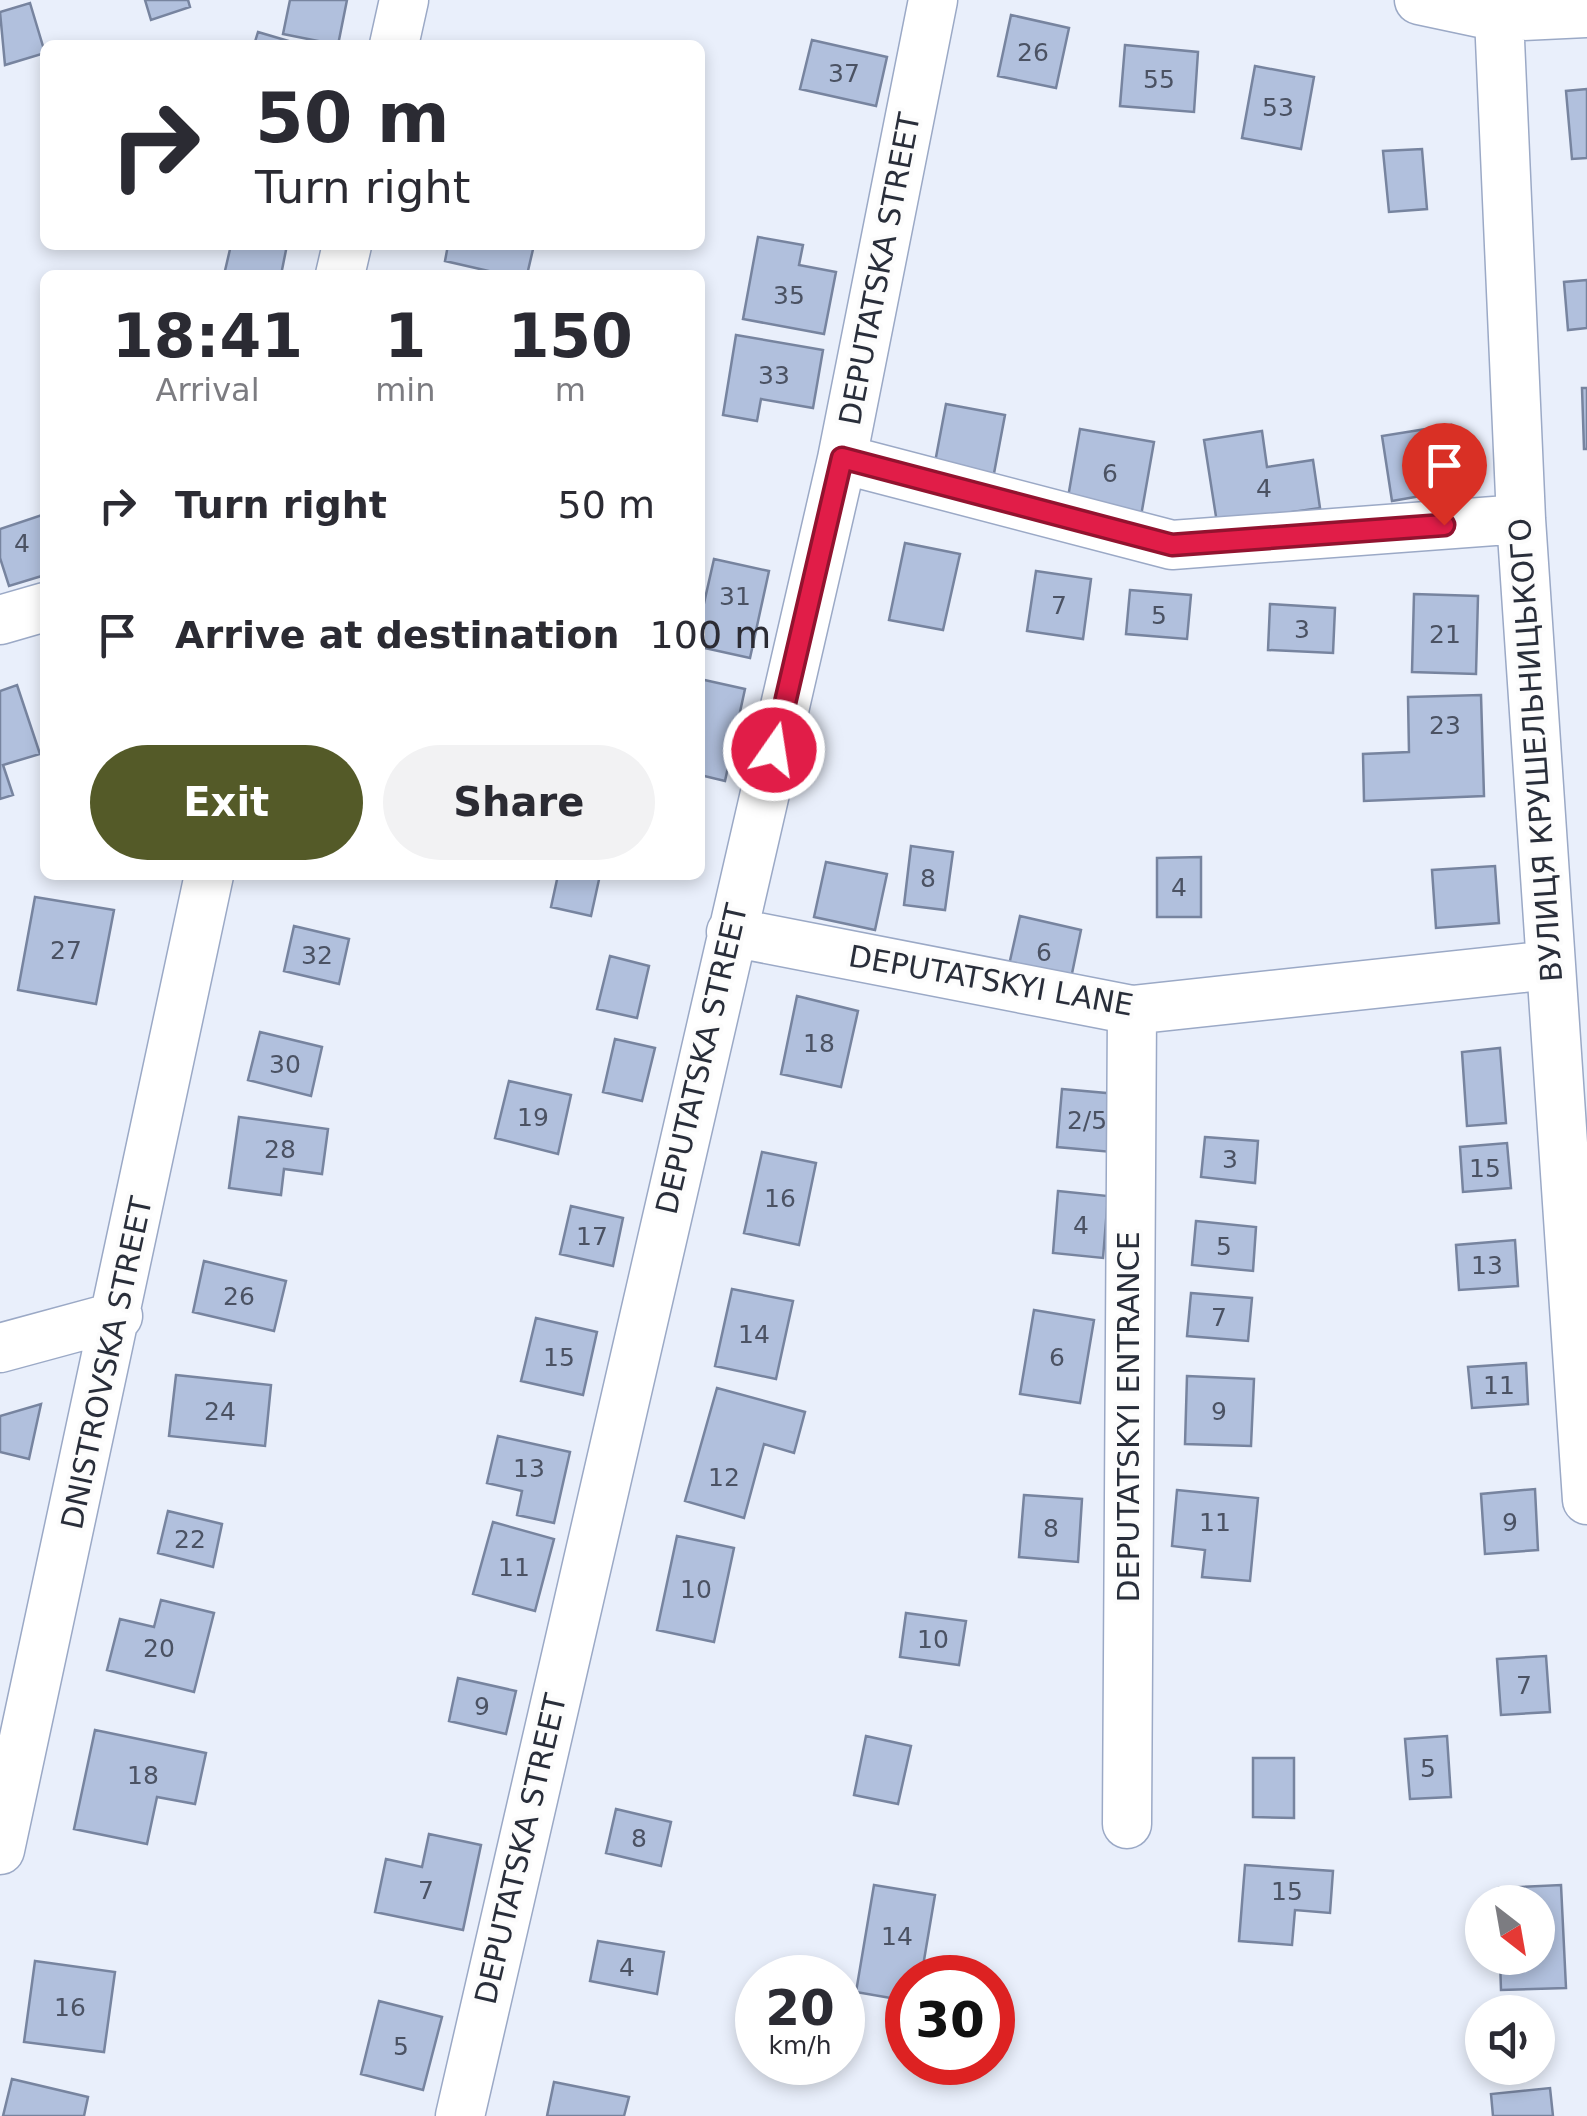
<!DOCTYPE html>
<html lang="en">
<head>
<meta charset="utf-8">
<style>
  body { margin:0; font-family:"DejaVu Sans",sans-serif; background:#f2f2f3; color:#2b2b33; height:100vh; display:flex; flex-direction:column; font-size:38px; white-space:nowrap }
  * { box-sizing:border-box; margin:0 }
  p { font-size:32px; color:#7c7c81 }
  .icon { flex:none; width:55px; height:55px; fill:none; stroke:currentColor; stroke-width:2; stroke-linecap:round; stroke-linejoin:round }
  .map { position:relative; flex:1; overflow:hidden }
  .drawer { position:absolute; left:40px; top:270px; width:665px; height:610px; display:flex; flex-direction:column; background:#fff; border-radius:15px; box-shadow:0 5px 15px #0003 }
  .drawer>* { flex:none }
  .guide { position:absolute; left:40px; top:40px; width:665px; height:210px; border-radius:15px; box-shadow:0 5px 15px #0003; background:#fff; color:#2b2b33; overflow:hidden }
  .needle { width:65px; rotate:149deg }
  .tools { position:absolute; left:1465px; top:1885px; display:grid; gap:20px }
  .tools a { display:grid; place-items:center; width:90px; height:90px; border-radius:50%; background:#fff; box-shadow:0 5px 15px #0003; font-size:50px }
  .speed { position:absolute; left:735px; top:1955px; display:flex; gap:20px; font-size:50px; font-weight:700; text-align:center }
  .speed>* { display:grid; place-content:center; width:130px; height:130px; border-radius:50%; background:#fff; box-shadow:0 5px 15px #0003; line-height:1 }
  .speed small { font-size:25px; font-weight:400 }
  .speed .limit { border:15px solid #d22; background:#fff; color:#111 }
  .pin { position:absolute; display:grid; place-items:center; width:85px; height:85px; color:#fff; margin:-102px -42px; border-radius:50% 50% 50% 0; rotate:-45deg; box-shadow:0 0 10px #0007 }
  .pin .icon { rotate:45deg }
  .me { position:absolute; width:110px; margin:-55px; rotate:13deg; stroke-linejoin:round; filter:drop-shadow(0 0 8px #0008) }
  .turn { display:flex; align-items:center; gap:35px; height:210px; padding:0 50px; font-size:45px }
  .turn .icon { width:130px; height:130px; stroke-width:2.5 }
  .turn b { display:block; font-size:70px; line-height:85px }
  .eta { display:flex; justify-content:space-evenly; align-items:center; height:170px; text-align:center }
  .eta b { font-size:60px; font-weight:700; line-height:70px }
  .primary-button { display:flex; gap:20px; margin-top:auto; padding:20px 50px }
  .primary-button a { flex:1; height:115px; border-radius:60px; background:#545a28; color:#fff; font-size:40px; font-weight:700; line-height:115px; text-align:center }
  .primary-button a+a { background:#f2f2f3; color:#2b2b33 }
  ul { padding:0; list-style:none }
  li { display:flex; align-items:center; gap:30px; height:130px; padding:0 50px }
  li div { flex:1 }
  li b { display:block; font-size:38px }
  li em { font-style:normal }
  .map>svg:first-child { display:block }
  .building { fill:#b1c0dd; stroke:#77849f; stroke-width:2.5 }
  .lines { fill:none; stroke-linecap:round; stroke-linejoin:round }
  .minor-casing { stroke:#9ba9c6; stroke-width:51 }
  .minor { stroke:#fff; stroke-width:48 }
  .route-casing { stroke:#92132f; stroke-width:25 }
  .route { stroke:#e11d48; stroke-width:18 }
  .labels { text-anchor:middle; stroke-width:8; stroke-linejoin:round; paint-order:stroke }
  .number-label { font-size:25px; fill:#4b5263 }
  .street-label { font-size:30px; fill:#292e3a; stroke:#fcfcfc }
</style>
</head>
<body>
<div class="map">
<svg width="1587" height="2116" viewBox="0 0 1587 2116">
  <rect width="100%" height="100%" fill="#e9effb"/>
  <path class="building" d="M145,0H188L190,7L151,20Z
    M290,0H347L338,45L283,34Z
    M30,3L45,53L5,65L0,12Z
    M1011,15L1069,28L1056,88L998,76Z
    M258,32L302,45H254Z
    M812,40L887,57L876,106L800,89Z
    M1125,45L1198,52L1194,112L1120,106Z
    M1255,66L1314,77L1301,149L1242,138Z
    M1587,89V158L1572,159L1566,91Z
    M1422,149L1427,209L1389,212L1383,151Z
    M758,237L803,245L799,265L836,272L824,334L743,319Z
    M231,245H287L281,275H224Z
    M448,245H534L527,275H506L445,261Z
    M1587,280V328L1568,330L1564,282Z
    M736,335L823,350L813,408L761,399L757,421L723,415Z
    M1582,388H1587V449H1584Z
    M946,404L1005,415L992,484L933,473Z
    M1451,425L1461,489L1392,501L1382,436Z
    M1080,429L1154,442L1141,516L1067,503Z
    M1262,431L1267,467L1313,460L1320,508L1217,523L1204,440Z
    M45,514V575L9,586L0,558V529Z
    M905,543L960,554L943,630L889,620Z
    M714,559L769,571L750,658L700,647V621Z
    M1036,571L1091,579L1083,639L1027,631Z
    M1130,590L1191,595L1187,639L1126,634Z
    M1414,594L1478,596L1476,674L1412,672Z
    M1270,604L1335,608L1333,653L1268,650Z
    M700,679L745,689L725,781L700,775Z
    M17,685L40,754L3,765L13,795L0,799V691Z
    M1481,695L1484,796L1364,801L1363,754L1409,752L1408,697Z
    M911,846L953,852L945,910L904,905Z
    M1201,857V917H1157V858Z
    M826,862L887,874L875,930L814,917Z
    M1495,866L1499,923L1436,928L1432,870Z
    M558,875H600L591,916L551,907Z
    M35,897L114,910L96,1004L18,990Z
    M1020,916L1081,930L1069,988L1007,974Z
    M294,926L349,939L339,984L284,971Z
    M610,956L649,966L637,1018L597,1009Z
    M797,996L858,1011L841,1087L781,1074Z
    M260,1032L322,1047L311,1096L248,1080Z
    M615,1039L655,1048L642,1101L603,1092Z
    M1500,1048L1506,1123L1467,1126L1462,1052Z
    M509,1081L571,1095L558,1154L495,1138Z
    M1062,1089L1117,1094L1112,1152L1057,1147Z
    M239,1117L328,1129L322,1174L284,1169L281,1195L229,1188Z
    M1205,1137L1258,1141L1255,1183L1201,1177Z
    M1507,1143L1511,1188L1463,1192L1460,1147Z
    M762,1152L816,1163L799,1245L744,1233Z
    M1058,1191L1108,1196L1103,1258L1053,1253Z
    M571,1206L623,1218L613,1266L560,1254Z
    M1196,1221L1256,1227L1253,1271L1192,1265Z
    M1515,1240L1518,1286L1459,1290L1456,1245Z
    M204,1261L286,1281L274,1331L193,1312Z
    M732,1289L793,1301L776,1379L715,1366Z
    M1191,1293L1252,1298L1248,1341L1187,1336Z
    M1034,1310L1094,1320L1080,1403L1020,1394Z
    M536,1318L597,1332L583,1395L521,1381Z
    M1526,1363L1528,1404L1472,1408L1468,1367Z
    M176,1375L271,1385L265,1446L169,1436Z
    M1187,1376L1254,1379L1251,1446L1185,1444Z
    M717,1388L805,1412L794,1453L764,1444L744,1518L685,1501Z
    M41,1404L29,1459L0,1452V1416Z
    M498,1436L570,1452L554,1523L517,1515L522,1491L487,1483Z
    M1535,1489L1538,1550L1485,1554L1481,1494Z
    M1177,1490L1258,1498L1250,1581L1202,1577L1205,1550L1172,1546Z
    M1024,1495L1082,1499L1078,1562L1019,1557Z
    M168,1511L222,1524L213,1567L158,1553Z
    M493,1522L554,1539L535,1611L473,1594Z
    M677,1536L734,1548L714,1642L657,1630Z
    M161,1600L214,1613L194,1692L107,1670L120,1619L154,1627Z
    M906,1613L966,1621L959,1665L900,1657Z
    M1546,1656L1550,1712L1501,1715L1497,1659Z
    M458,1678L516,1691L506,1734L449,1721Z
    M95,1730L206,1753L195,1804L157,1797L147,1844L74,1829Z
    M866,1736L911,1746L898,1804L854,1795Z
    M1447,1736L1451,1797L1410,1799L1405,1739Z
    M1253,1758H1294V1818L1253,1817Z
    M616,1809L671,1822L661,1866L606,1853Z
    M429,1834L481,1845L463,1930L375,1912L386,1859L422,1867Z
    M1245,1865L1333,1871L1330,1913L1295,1910L1292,1945L1239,1941Z
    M874,1885L935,1895L921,1978H908V2001L856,1992Z
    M1561,1885L1566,1988L1501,1990L1500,1960L1538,1958V1902H1499V1888Z
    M598,1941L664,1952L657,1994L590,1981Z
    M35,1961L115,1972L104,2052L24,2042Z
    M379,2001L442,2017L423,2090L361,2074Z
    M12,2079L88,2097L84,2116H3Z
    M554,2082L629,2097L624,2116H547Z
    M1550,2088L1553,2116H1493L1491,2094Z"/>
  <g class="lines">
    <g class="minor-casing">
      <path id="minor" d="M1419,0L1499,17L1587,13
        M1504,0L1499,17L1521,519L1587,1500
        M394,45L404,0
        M340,275L347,245
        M842,459L1172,545L1521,519
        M0,620L45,607
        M731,932L1132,1010L1550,965
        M0,1348L118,1316
        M1127,1824L1132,1010
        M0,1850L209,875
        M460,2116L842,459L933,0"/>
    </g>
    <use href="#minor" class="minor"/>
  </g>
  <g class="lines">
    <g class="route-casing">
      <path id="route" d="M774,750L842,458L1172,545L1444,525"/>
    </g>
    <use href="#route" class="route"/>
  </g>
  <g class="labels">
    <g class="number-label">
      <text x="1033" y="61">26</text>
      <text x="844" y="82">37</text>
      <text x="1159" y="88">55</text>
      <text x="1278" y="116">53</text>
      <text x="789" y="304">35</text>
      <text x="774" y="384">33</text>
      <text x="1110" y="482">6</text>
      <text x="1264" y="497">4</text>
      <text x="22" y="552">4</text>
      <text x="735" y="605">31</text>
      <text x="1059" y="614">7</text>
      <text x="1159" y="624">5</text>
      <text x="1302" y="638">3</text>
      <text x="1445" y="643">21</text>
      <text x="1445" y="734">23</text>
      <text x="928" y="887">8</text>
      <text x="1179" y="896">4</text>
      <text x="66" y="959">27</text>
      <text x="1044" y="961">6</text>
      <text x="317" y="964">32</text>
      <text x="819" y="1052">18</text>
      <text x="285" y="1073">30</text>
      <text x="533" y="1126">19</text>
      <text x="1087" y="1129">2/5</text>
      <text x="280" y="1158">28</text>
      <text x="1230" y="1168">3</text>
      <text x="1485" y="1177">15</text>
      <text x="780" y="1207">16</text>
      <text x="1081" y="1234">4</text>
      <text x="592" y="1245">17</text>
      <text x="1224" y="1255">5</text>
      <text x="1487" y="1274">13</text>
      <text x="239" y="1305">26</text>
      <text x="1219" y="1326">7</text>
      <text x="754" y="1343">14</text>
      <text x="559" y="1366">15</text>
      <text x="1057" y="1366">6</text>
      <text x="1499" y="1394">11</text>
      <text x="220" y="1420">24</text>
      <text x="1219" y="1420">9</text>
      <text x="529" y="1477">13</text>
      <text x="724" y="1486">12</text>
      <text x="1215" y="1531">11</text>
      <text x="1510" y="1531">9</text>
      <text x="1051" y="1537">8</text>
      <text x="190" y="1548">22</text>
      <text x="514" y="1576">11</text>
      <text x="696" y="1598">10</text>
      <text x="933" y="1648">10</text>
      <text x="159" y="1657">20</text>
      <text x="1524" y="1694">7</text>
      <text x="482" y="1715">9</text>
      <text x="1428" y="1777">5</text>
      <text x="143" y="1784">18</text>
      <text x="639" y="1847">8</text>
      <text x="426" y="1899">7</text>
      <text x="1287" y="1900">15</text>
      <text x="897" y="1945">14</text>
      <text x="627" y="1976">4</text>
      <text x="70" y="2016">16</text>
      <text x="401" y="2055">5</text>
    </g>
    <g class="street-label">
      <text transform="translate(880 269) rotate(-79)" y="10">DEPUTATSKA STREET</text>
      <text transform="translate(1536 750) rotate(-94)" y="10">ВУЛИЦЯ КРУШЕЛЬНИЦЬКОГО</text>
      <text transform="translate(991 981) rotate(10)" y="10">DEPUTATSKYI LANE</text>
      <text transform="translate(702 1059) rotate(-77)" y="10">DEPUTATSKA STREET</text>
      <text transform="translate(107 1363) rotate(-78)" y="10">DNISTROVSKA STREET</text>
      <text transform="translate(1129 1417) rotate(-90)" y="10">DEPUTATSKYI ENTRANCE</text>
      <text transform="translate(521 1849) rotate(-77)" y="10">DEPUTATSKA STREET</text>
    </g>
  </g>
</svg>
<div class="tools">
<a><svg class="needle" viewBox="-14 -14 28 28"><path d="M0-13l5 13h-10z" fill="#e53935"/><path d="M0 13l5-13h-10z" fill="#7c7c81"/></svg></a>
<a><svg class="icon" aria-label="sound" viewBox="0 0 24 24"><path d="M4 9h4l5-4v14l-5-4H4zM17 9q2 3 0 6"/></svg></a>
</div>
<div class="speed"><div>20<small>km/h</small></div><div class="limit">30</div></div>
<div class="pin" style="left:1444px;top:525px;background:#d93025"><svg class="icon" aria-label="arrive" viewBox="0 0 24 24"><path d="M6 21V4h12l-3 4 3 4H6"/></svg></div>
<svg class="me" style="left:774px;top:750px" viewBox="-20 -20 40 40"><circle r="17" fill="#e11d48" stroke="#fff" stroke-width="3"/><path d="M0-11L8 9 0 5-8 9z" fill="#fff"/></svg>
<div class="guide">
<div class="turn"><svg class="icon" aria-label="right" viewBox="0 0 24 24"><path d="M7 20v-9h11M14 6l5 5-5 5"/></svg><div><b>50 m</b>Turn right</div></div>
</div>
<section class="drawer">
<div class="eta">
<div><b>18:41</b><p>Arrival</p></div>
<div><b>1</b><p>min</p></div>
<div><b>150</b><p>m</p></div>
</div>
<ul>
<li><svg class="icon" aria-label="right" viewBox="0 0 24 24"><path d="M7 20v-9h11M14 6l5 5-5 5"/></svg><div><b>Turn right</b></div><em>50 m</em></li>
<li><svg class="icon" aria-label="arrive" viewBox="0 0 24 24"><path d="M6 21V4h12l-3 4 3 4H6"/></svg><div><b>Arrive at destination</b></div><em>100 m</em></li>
</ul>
<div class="primary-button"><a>Exit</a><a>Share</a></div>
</section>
</div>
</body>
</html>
